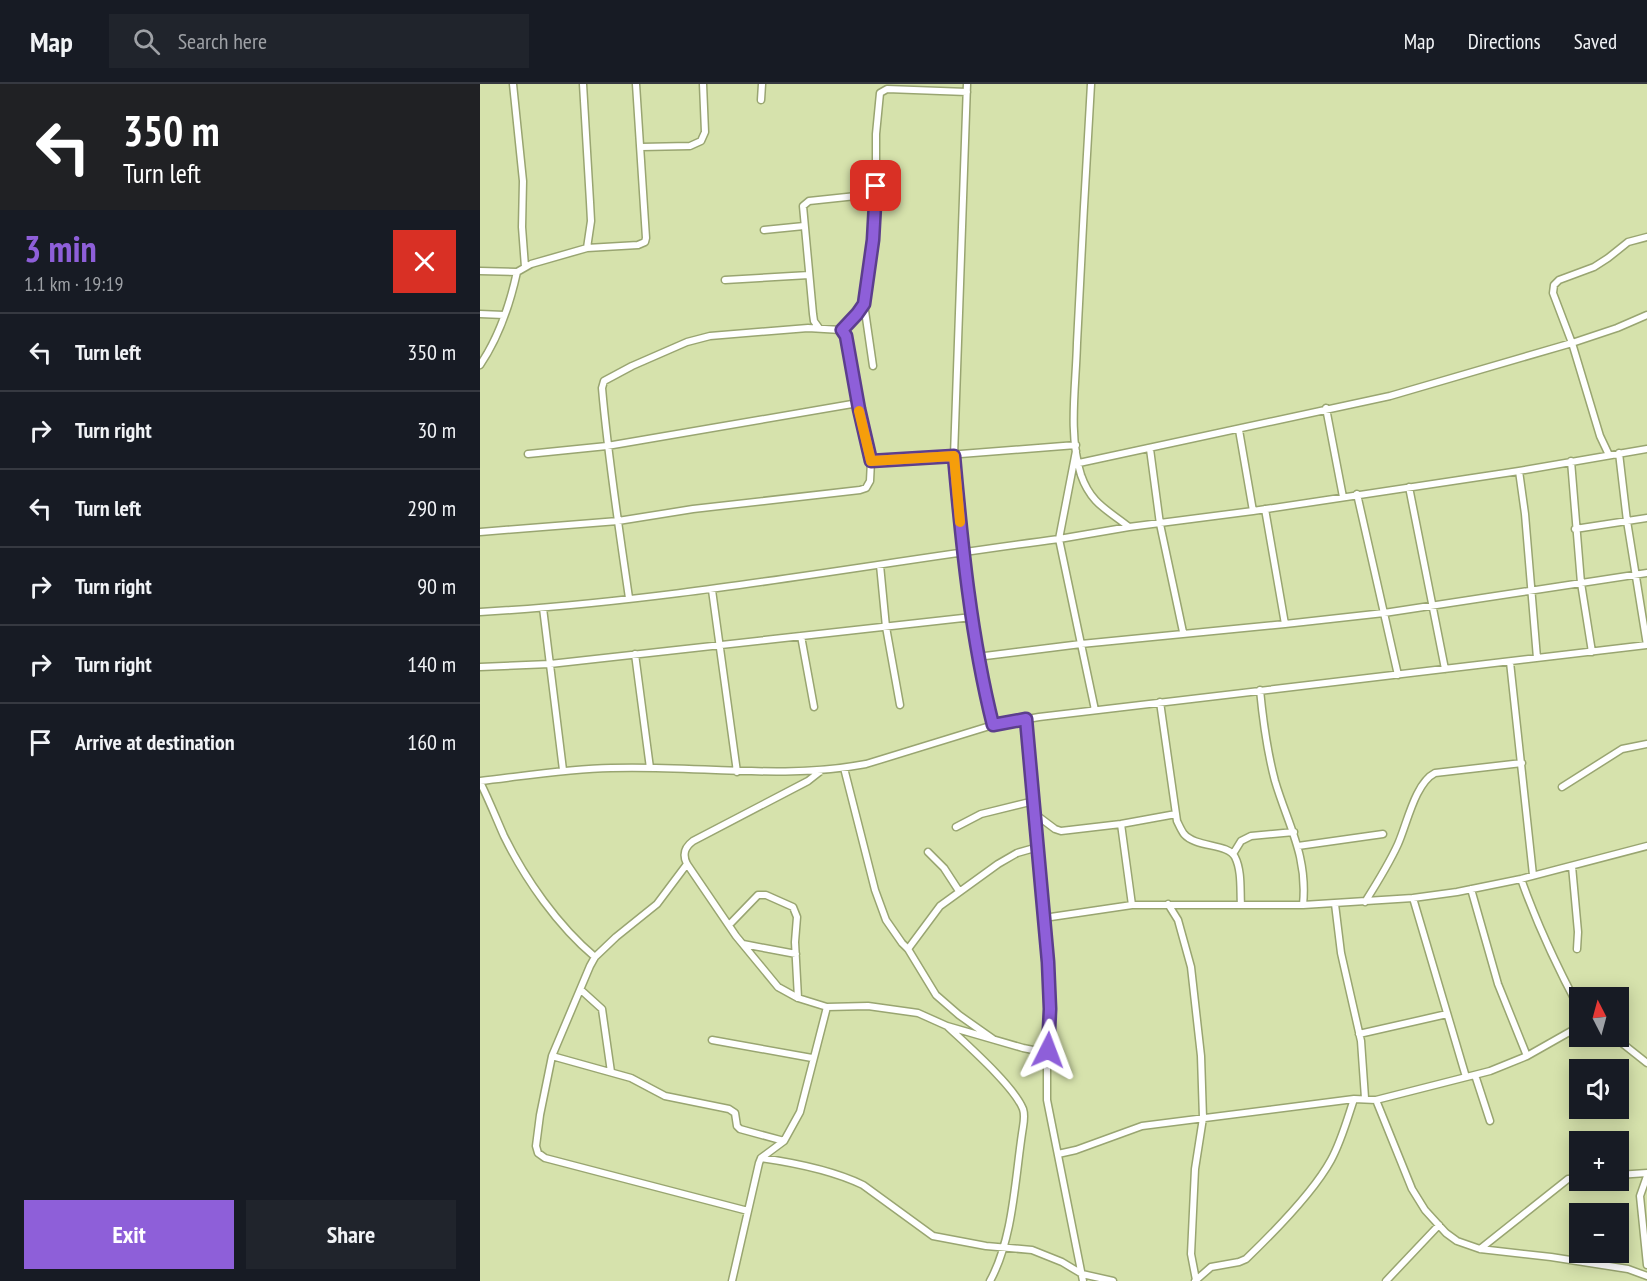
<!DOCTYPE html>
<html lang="en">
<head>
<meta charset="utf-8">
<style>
  body { margin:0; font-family:"PT Sans Narrow",sans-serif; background:#20242c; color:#f1f3f6; height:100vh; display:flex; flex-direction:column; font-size:22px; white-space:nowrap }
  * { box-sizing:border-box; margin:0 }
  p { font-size:20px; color:#9ea1a6 }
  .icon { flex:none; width:33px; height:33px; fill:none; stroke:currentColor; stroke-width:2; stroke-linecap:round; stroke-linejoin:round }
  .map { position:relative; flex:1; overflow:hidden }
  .sheet { display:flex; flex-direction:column; background:#171b24; width:480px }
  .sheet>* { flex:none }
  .banner { background:#202124; color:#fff; overflow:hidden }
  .needle { width:39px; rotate:354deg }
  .controls { position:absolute; left:1089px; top:903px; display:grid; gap:12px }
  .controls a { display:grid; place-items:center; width:60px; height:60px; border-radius:0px; background:#171b24; box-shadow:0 3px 15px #0003; font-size:30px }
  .pin { position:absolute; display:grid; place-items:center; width:51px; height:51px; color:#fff; margin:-26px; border-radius:12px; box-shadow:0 3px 9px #0006 }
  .me { position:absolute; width:66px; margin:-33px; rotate:3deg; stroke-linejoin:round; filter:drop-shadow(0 0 4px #0008) }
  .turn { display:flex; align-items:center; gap:21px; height:126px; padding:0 24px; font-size:27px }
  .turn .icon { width:78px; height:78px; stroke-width:2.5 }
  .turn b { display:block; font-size:42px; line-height:51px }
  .round { display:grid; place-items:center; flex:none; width:63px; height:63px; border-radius:0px; background:#20242c }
  .overview { display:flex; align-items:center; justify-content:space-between; height:102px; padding:0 24px }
  h1 { font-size:36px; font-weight:700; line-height:45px; color:#8e5fd9 }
  .button { display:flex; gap:12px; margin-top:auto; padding:12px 24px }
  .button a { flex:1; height:69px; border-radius:0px; background:#8e5fd9; color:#fff; font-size:24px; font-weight:700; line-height:69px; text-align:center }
  .button a+a { background:#20242c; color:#f1f3f6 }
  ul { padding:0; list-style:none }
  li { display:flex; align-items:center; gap:18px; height:78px; padding:0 24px; border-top:2px solid #363941 }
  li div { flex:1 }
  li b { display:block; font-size:22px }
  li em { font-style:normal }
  header { display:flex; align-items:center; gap:36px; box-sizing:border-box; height:84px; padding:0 30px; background:#171b24; border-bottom:2px solid #363941 }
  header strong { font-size:28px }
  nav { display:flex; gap:33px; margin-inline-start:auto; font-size:21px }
  .search { width:420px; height:54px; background:#20242c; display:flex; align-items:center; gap:15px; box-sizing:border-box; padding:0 21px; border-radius:0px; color:#9ea1a6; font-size:22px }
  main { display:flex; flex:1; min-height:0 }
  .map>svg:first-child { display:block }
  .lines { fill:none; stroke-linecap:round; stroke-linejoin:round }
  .minor-casing { stroke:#99a571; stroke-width:9 }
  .minor { stroke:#fff; stroke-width:6 }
  .route-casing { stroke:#5c3e8d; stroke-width:15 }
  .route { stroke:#8e5fd9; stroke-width:10 }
  .slow { stroke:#f59e0b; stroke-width:10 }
</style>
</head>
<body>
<header>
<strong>Map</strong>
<div class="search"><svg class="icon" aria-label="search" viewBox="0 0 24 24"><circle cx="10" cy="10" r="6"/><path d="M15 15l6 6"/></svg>Search here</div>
<nav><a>Map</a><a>Directions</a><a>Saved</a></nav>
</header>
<main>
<section class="sheet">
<div class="banner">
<div class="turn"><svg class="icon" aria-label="left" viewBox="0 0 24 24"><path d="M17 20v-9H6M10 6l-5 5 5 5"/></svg><div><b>350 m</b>Turn left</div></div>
</div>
<div class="overview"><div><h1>3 min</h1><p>1.1 km · 19:19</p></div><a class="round" style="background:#d93025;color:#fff"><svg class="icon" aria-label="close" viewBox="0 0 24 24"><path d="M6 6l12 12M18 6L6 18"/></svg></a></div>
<ul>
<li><svg class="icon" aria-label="left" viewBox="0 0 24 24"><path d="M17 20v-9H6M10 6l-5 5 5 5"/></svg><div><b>Turn left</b></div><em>350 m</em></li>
<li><svg class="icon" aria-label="right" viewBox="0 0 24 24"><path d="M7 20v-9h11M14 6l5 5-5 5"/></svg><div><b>Turn right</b></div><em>30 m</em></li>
<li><svg class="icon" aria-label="left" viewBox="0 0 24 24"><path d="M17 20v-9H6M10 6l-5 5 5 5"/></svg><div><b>Turn left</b></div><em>290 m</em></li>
<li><svg class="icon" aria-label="right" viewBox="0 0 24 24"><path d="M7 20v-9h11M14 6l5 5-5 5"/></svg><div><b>Turn right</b></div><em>90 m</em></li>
<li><svg class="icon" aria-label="right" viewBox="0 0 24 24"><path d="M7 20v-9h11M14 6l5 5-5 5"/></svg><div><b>Turn right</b></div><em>140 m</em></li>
<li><svg class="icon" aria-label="arrive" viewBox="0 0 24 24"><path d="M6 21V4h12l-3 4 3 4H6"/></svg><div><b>Arrive at destination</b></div><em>160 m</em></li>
</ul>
<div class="button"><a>Exit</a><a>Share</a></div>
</section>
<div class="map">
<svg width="1167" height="1197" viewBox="0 0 1167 1197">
  <rect width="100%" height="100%" fill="#d6e2ac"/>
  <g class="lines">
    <g class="minor-casing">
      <path id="minor" d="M33,0L43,97L42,143L45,183
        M487,0L474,372L482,468L497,573L513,641
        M611,0C606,86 601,173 597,259C596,302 588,350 601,391C611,420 628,426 649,443L773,427L1039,387L1167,365
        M281,16L282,0
        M161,63L210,62L221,57L225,48L223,0
        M284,146L324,142
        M107,164L158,161L165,158L166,154L156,0
        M0,187L37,188
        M245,196L329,191
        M384,220L393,282
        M0,230L24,231
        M339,244L334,237L333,230L323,122L329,117L395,110
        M361,246L380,226L386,207L393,156L396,102V50L400,9L407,5L487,8
        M0,281C19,253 30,220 37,188L51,180L107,164L111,137L110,118L103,0
        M846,324L863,413
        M759,346L773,427
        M670,365L680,440L703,548
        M596,367L579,455L649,443
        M1139,369L1147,437L1167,561
        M48,370L127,362L378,319
        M1129,371L1120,352L1092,259L1073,209L1074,201L1079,196L1114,183L1128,174L1148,158L1167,153
        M391,377L596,361
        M1091,377L1101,499L1112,568
        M599,379L910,312L1092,259L1137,244L1167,231
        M1039,387L1045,430L1057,574
        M929,403L965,585
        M877,410L918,591
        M785,425L805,540L904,529L1167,489
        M1095,445L1167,434
        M0,448L138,437L213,425L380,406L386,404L390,397L391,377L379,325L366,252L361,246L328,244L230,252L207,258L152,282L124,297L122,304C128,374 139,444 149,514
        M400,481L406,543L420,621
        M232,506L257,688
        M63,524L83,686
        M0,528C195,517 386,480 579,455L601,560L805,540
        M321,552L334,623
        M155,570L170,684
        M497,573L601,560L615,626
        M1030,578L1053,791
        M0,583L70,580L492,533
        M780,606C783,637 787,667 795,697C808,741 828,772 823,821
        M680,618L697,737C699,741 701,746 704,750C716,764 748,759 755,773C762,787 760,806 761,821
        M546,635L568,878L570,925L567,981V1016L603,1197
        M364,684L395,806L406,836L422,859L428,865L456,911L479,931L513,955
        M0,697C44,692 87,685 131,684C216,681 301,696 386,680L513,641L559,633L1167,561
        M0,698C9,716 16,734 24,752C45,795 78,842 115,873
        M1082,703L1142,665L1167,660
        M555,730L575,745L581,747L641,740L696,730
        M641,740L652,821
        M476,743L501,730L554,717
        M818,762L903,750
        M448,768L464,784L479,807
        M753,770L761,757L771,752L814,748
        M207,780L177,820L136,853L115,873L110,882L72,972L60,1031L56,1062L58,1069L65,1074L268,1127
        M1092,782L1098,848L1097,865
        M1041,795C1057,840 1077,883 1100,926
        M991,805L1018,900L1047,972
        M933,814L986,993
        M885,818C897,799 909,780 918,760C927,740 935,699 955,689L1042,679
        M688,820L698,836L711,883L721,972L723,1034L715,1085L711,1170L716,1196
        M855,820L861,869L881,957L885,1014
        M564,834L652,821H823L933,814L977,808L1041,795L1167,762
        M249,841L278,811H286L313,823L317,833L315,858L318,914
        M263,860L316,870
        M428,865L460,822L518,780L537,769L558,763
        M101,906L122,925L131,988
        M347,923L388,922L438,929L467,942L543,964L553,966L568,965
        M467,942C486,960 534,1002 543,1025C545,1031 544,1037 543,1043C535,1092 534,1153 510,1197
        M879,950L967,930
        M1133,952L1167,979
        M232,956L332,974
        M72,972L151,994L185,1012L249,1025L255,1029L257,1042L260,1045L304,1057
        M995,991L1010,1037
        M896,1016L932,1105L945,1126L966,1149L977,1157L1000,1165L1071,1173L1148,1185L1167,1192
        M578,1070L596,1066L662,1042L874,1015L896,1016L1010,987L1047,972L1100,942
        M281,1074C316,1079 352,1086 383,1101L453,1152L506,1162L552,1166L582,1178L602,1190L633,1197
        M1138,1091L1167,1089
        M1167,1092L1160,1112L1167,1181
        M1000,1165L1088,1095L1100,1094
        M252,1197L279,1079L281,1074L304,1057L320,1028L347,923L318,914L298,903L256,852L207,780C202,770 205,763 213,757L328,697L342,686
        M715,1197L731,1183L759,1178L766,1175C793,1149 833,1109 851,1076C861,1058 867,1036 874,1015
        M906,1197L959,1141"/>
    </g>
    <use href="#minor" class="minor"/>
  </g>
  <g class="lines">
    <g class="route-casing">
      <path id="route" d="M396,102L393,156L384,220L377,230L362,246L366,252L379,325L391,377L474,372C482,462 491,553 513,641L546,635L568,878L570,925L568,966"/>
    </g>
    <use href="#route" class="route"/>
    <path class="slow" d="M379,327L391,377L474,372L480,438"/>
  </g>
</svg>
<div class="controls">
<a><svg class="needle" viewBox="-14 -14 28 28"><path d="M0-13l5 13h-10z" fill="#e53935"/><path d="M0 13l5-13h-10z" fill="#9ea1a6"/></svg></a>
<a><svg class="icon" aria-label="sound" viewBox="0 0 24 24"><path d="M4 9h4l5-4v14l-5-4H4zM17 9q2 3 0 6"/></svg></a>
<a>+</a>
<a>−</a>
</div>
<div class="pin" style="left:396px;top:102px;background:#d93025"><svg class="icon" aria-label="arrive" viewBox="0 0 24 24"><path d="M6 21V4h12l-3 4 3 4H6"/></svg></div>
<svg class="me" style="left:568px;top:966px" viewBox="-20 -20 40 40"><path d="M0-17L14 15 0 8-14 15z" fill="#8e5fd9" stroke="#fff" stroke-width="4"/></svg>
</div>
</main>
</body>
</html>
